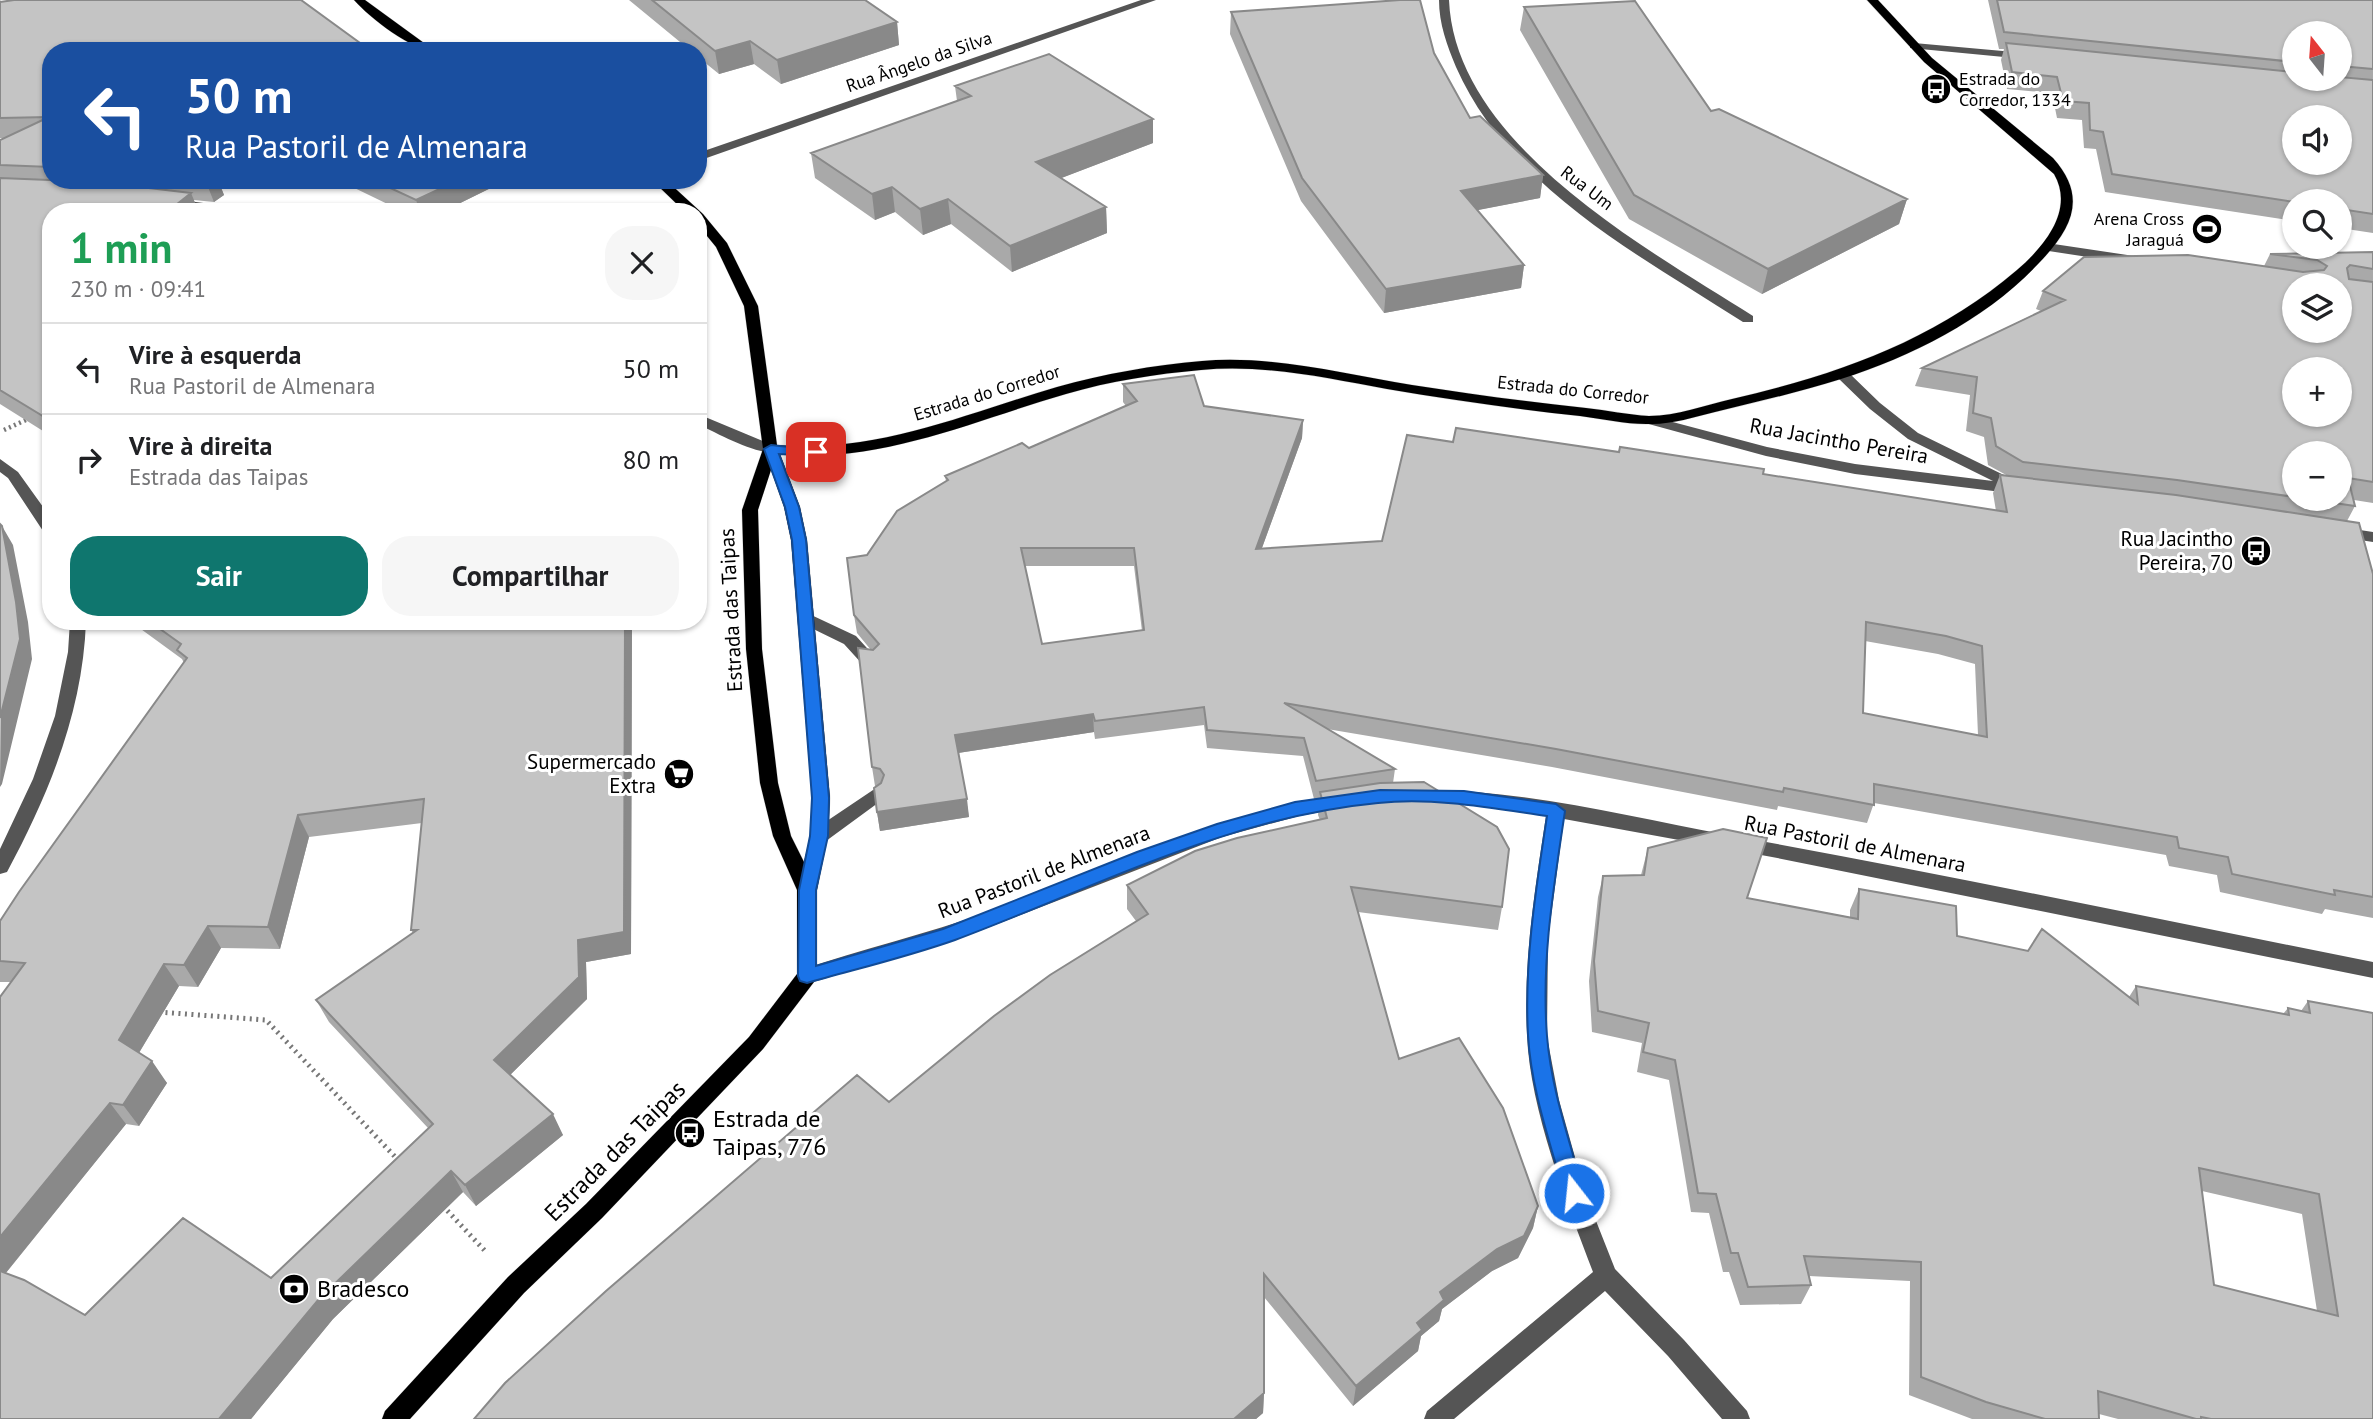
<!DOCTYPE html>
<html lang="pt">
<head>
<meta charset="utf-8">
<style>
  body { margin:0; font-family:"PT Sans",sans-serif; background:#f6f6f6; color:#202124; height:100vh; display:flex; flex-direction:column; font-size:26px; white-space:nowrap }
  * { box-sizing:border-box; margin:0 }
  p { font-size:23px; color:#757577 }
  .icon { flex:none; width:38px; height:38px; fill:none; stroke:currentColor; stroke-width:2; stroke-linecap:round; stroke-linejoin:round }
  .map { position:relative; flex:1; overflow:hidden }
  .sheet { position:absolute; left:42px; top:203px; width:665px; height:427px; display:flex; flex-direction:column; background:#fff; border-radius:28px; box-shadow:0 2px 5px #0004 }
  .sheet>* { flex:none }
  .banner { position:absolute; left:42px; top:42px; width:665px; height:147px; border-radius:28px; box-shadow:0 2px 5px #0004; background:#1a4fa0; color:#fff; overflow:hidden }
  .needle { width:46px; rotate:343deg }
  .controls { position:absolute; left:2282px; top:21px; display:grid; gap:14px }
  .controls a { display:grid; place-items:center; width:70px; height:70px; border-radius:50%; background:#fff; box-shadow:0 2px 5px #0004; font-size:35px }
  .pin { position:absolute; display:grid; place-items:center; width:60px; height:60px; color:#fff; margin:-30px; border-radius:14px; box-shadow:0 4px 10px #0006 }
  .me { position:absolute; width:77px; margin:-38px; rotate:344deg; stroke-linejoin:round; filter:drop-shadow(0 0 5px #0008) }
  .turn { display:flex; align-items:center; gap:24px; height:147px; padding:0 28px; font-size:32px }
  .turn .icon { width:91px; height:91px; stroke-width:2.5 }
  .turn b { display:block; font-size:49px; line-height:60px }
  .round { display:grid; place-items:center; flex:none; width:74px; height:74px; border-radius:28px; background:#f6f6f6 }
  .overview { display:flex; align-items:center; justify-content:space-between; height:119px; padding:0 28px }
  h1 { font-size:42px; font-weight:700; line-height:52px; color:#1e9e55 }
  .button { display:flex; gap:14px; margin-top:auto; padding:14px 28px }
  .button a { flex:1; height:80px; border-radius:28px; background:#0f766e; color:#fff; font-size:28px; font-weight:700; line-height:80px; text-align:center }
  .button a+a { background:#f6f6f6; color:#202124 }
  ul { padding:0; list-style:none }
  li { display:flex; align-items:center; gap:21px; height:91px; padding:0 28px; border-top:2px solid #e0e0e0 }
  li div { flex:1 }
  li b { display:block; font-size:26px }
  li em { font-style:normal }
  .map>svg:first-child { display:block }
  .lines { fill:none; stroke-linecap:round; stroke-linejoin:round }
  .major-casing { stroke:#dbdbdb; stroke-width:1 }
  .path-far1 { stroke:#777; stroke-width:4.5; stroke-dasharray:2 3.5; stroke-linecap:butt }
  .path { stroke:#777; stroke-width:5; stroke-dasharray:2 4.5; stroke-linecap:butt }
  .minor { fill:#555; fill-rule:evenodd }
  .major { fill:#000; fill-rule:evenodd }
  .wall { fill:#a9a9a9; fill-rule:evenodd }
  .shaded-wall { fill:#898989 }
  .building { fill:#c4c4c4; stroke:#898989; stroke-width:2; fill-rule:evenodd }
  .route { fill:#1a73e8; stroke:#114b97; stroke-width:2 }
  .labels { text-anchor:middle; stroke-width:6; stroke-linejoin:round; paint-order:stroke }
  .far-street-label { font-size:18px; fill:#000; stroke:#fff }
  .far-poi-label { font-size:18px; fill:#000; stroke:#fff; text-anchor:start }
  .street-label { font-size:21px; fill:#000; stroke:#fff }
  .poi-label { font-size:21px; fill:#000; stroke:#fff; text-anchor:end }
  .near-poi-label { font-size:24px; fill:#000; stroke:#fff; text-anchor:start }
  .near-street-label { font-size:24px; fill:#000; stroke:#fff }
</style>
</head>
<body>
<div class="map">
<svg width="2373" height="1419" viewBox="0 0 2373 1419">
  <rect width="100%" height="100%" fill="#fff"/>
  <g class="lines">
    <g class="major-casing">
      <path id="major" d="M354,0H365L435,51C412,51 370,18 354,0Z
        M1867,0H1878L1932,58L2053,158C2089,198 2071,230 2038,264C1986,319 1913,356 1841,379C1799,392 1757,402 1715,412C1694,417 1673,424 1652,424C1628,425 1604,419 1580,416C1516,409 1451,400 1387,389C1326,378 1264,364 1201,370C1156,374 1110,381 1066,394C972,421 880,464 780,454L800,507L807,540L830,798L828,836L817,890V976L814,982L763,1049L602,1218L524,1293L410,1419H382L385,1411L508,1277L586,1204L749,1037L797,974V890L773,836L760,783L746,649L742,510L763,449L744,306L716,247L698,225V212H685L652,180H666L703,214L727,243L758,306L777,445C876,454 964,414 1057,387C1104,374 1153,365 1202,361C1273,355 1343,374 1412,385C1470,394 1528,402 1586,408C1607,410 1628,415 1649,416C1677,416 1705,405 1732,399C1836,375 1934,341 2017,270C2044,247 2075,210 2054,174L1924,62ZM771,470L784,507L791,540L812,798L810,836L804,862L791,836L778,783L762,649L758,510Z"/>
    </g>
    <path class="path-far1" d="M4,430L28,419"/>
    <path class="path" d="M159,1012L266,1020L400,1162
      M443,1206L487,1253"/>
    <path class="minor" d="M1141,0H1156L698,161V153Z
      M1439,0H1449C1455,144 1646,248 1753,316V322H1743C1637,254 1509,187 1456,67C1447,45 1439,24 1439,0Z
      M1914,43L2025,53L2031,56L2025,59L1910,48V44Z
      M174,199L240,208L246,212H210L170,206V200Z
      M2047,243L2134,256L2141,260L2134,264L2042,250L2040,247Z
      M1844,372L1849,373L1880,403L1918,433L2012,479L2014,484L2023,486L2026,489L2018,494L1855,474L1766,456L1645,423L1643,420L1650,416L1767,447L1855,464L1993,481L1908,439L1870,409L1839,379L1837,376Z
      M698,414L775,446L777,449L775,452C759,456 714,432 698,424Z
      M0,459L18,472L51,518V535L45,534L8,478L0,472Z
      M2340,527L2373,532V542L2334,536L2332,532L2334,528Z
      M807,613L856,636L876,658L879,662L876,666H864L844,644L801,623L799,619L801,615Z
      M70,621H86C83,711 49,794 7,872L0,874V849L33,779L55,716L68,652Z
      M876,788L882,790L885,795L882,800L826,841H812L810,836L812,831Z
      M1425,790C1526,790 1629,817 1728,835C1944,874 2158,919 2373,962V978L1772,857L1564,819L1548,939L1547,1037L1559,1100L1585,1193L1615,1269L1684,1340L1747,1411L1750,1419H1722L1668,1356L1605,1291L1454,1419H1424L1427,1411L1593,1272C1567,1203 1530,1110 1527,1035C1523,961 1535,889 1546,816L1464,804L1419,802L1416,797L1419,792Z
      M1341,795L1348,797L1350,802L1348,807L1299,816L1222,837L974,933L807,984L800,982L797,976L800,970C862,949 926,934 988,912C1105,869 1217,817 1341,795Z"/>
    <use href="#major" class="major"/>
  </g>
  <path class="wall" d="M0,0L51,51V180H218L224,195L214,202L194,200L51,212V436L0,404V140L4,138H0Z
    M629,0H865L897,22L899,45L781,84L754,64L719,74L698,57V51H691Z
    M1988,0H2373V233L2340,228V201H2294V221L2105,192L2096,149L2084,148L2082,120L2057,118L2052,93L2007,89L2001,60L2004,49H1999ZM2294,33H2340V79H2294Z
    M1524,7L1711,111L1907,199L1899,224L1762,294L1629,219L1520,30Z
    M1231,12L1434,53L1470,118L1543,175L1540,198L1477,210L1524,265L1521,288L1384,313L1301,201L1230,34Z
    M955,86L1153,143L1061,178L1106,207L1107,233L1012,272L951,224L923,235L895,212L875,220L815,178L811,153L957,101Z
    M338,180H507L442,212H404Z
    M2373,252V503L2354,500L2355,506L2347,521L2373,574V918L2325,909L2322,914L2220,892L2217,875L2169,866L2166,855L1874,803L1867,823L1778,806L1777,810L1552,767L1327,729L1395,769L1393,783L1502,907L1498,930L1358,912L1399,1059L1538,1206L1533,1228L1518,1258L1492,1271L1442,1309L1439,1321L1421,1336L1418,1351L1353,1406L1264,1297V1393L1263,1413L1256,1419H474L889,1102L1136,921L1127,909V885L1320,820L1318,815L1320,798L1314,799L1303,756L1207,748L1204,725L1095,739L1094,732L958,753L969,817L880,831L877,812V786H875L872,767L871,650L857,633L854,615L867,555L946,481L945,476L1029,448L1126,406L1123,402V384L1204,406L1303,420L1302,438L1262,548L1382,541L1453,442L1763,474L1996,511L1993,493L2000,475L2008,476L1988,465L1984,437L1966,431L1970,395L1915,386L1922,368L2041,311L2036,309L2043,291L2264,266L2270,254ZM2294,453L2340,499H2294ZM1025,566H1134L1142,631L1042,644ZM1865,641L1938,654L1975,664L1978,735L1863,713Z
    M132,621H632L631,954L586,962L587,999L510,1075L563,1135L476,1206L463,1192L333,1319L251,1419H0L10,982H0V921L184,663L182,659L134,624ZM422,823L411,930L413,933L316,1000L329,1022L428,1128L271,1278L85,1315L6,1273L126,1124L139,1126L167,1083L139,1053L179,986L198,987L221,948L280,949L309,837Z
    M1648,848L1747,898L1850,917V910L1859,889L1957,936L2129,997L2136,986L2283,1014L2288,1008L2301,1011L2308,1001L2373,1419H2118L2099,1414V1419H1972L1909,1395L1910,1281L1809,1276L1811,1285L1801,1304L1740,1305L1729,1272H1723L1709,1213L1691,1212L1669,1080L1637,1072L1642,1043L1592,1032L1589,981L1598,897L1603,876L1641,875ZM2202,1191L2302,1214L2317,1311L2214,1285Z"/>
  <path class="shaded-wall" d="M897,22L899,45L781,84L777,60Z
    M750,41L754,64L719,74L715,51Z
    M1153,119V143L1038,187L1036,162Z
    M1543,175L1540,198L1458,214L1461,191Z
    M208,180H218L224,195L214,202L206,182Z
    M459,180H507L442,212H420L416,200Z
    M892,187L895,212L875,220L872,194Z
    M191,193L199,212H167Z
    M948,199L951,224L923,235L920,209Z
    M1907,199L1899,224L1762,294L1768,269Z
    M1106,207L1107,233L1012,272L1010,246Z
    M1524,265L1521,288L1384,313L1386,289Z
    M1303,420L1302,438L1255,567L1256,549Z
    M2,526L13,545L28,622L32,659L2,784L0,787Z
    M625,621H632L631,954L586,962L587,999L504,1081L494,1060L578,940Z
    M1093,714L1094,732L958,753L955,735Z
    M967,799L969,817L880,831L877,812Z
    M298,815L309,837L280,949L268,927Z
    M208,926L221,948L198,987L184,965Z
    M164,964L179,986L134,1061L119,1040Z
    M152,1061L167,1083L139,1126L123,1105Z
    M110,1103L126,1124L0,1280V1237Z
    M553,1114L563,1135L476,1206L465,1185Z
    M451,1171L463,1192L333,1319L251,1419H219L319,1299Z
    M1538,1206L1533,1228L1518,1258L1492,1271L1442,1309L1439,1321L1421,1336L1418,1351L1353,1406L1356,1386L1417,1323L1440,1292Z
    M1264,1393L1263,1413L1256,1419H1234Z"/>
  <path class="building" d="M14,0H301L371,51H51V167L0,165V140L49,117L0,118V2Z
    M652,0H865L897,22L777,60L750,41L715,51Z
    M1400,0H1420L1434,53L1470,118L1480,116L1543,175L1461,191L1524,265L1386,289L1302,178L1231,12Z
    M1997,0H2373V69L2340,66V33H2294V62L2004,32Z
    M1635,1L1711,111L1719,109L1907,199L1768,269L1634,195L1524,7Z
    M2006,43L2294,72V79H2340V77L2373,80V214L2340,209V201L2294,202L2112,174L2103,132L2090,130L2089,103L2063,101L2057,77L2012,72ZM2294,117H2340V163H2294Z
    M1049,54L1153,119L1036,162L1106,207L1010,246L948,199L920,209L892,187L872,194L811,153L971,96L955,86Z
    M0,178L98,182L191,193L167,212H51V421L0,390Z
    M373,180H459L416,200Z
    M601,207L605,212H586Z
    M2373,252V269L2350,265L2347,268L2349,279L2373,282V482L2348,478L2355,506L2306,499H2340V453H2294V497L2177,480L2023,462L1996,446L1991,418L1973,413L1977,377L1922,368L2065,300L2043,291L2084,257L2188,255L2303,272L2324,270L2327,266L2317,260L2270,254ZM2294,285H2340V331H2294ZM2294,369H2340V415H2294Z
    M1194,375L1204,406L1303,420L1256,549L1382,541L1407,435L1453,442L1456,428L1619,452L1620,447L1764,469L1763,474L2007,512L2000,475L2176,495L2359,523L2373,574V897L2334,890L2335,895L2232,874L2228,857L2179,848L2177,837L1874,784V805L1784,788L1783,792L1556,749L1284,703L1395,769L1316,781L1304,738L1207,730L1204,707L1095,721L1093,714L955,735L967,799L877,812L874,788L881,783L884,775L880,769L872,767L858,648L873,650L879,644L854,615L847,558L867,555L897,511L948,480L945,476L1022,443L1029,448L1137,401L1123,384ZM1021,548H1134L1144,630L1042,644ZM1866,622L1946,636L1982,646L1987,737L1863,713Z
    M0,524L2,526L16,602L20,639L0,718Z
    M149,621H625L624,932L578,940L579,977L494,1060L553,1114L465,1185L451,1171L319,1299L219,1419H0V1271L24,1280L85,1315L183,1218L271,1278L433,1124L316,1000L417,930H411L424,799L298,815L268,927L208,926L184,965L164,964L119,1040L152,1061L123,1105L110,1103L0,1237V997L25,963L0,961V921L19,892L187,658L177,650L181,644Z
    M1424,782L1497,827L1509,849L1502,907L1351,887L1399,1059L1459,1038L1503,1108L1538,1206L1524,1236L1497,1249L1440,1292L1444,1300L1417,1323L1422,1330L1356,1386L1264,1274V1393L1234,1419H474L505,1383L606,1291L857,1075L889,1102L994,1016L1050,975L1148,914L1127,885L1195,851L1237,838L1327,818L1320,792L1380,783Z
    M1723,829L1767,838L1747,898L1858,919L1859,889L1956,906L1957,936L2028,951L2042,929L2138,1004L2136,986L2289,1015L2288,1008L2310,1013L2308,1001L2373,1013V1419H2211L2201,1417V1419H2196L2098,1391L2099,1419H2045L1986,1402L1921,1377V1262L1804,1256L1811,1285L1748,1287L1738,1253H1731L1716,1194L1698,1193L1675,1060L1643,1052L1649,1023L1598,1011L1594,961L1603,876L1644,875L1648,848ZM2199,1168L2319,1194L2338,1316L2214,1285Z"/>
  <path class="route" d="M771,445C782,447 817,447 823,452L816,456L779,454L799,507L806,540L829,798L828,836L816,890V966L943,929L1137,852L1217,824L1295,802L1380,790L1464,791L1556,804L1565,811C1554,885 1541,960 1547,1036C1551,1089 1570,1142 1584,1193L1581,1199L1574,1202L1567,1199L1564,1193C1550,1142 1531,1089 1528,1035C1524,961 1536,889 1547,816C1492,808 1434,797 1378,803C1228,817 1094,888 955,940C907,957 856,969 807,983L800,981L798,976L799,890L810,836L812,798L792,540L785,507L764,449Z"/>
  <defs>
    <g id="bus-disc" transform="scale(1.575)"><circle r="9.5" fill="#000" stroke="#fff"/><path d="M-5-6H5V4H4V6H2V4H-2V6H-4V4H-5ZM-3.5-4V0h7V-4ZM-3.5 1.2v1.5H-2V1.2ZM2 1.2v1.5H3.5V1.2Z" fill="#fff"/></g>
    <g id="stadium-disc" transform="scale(1.575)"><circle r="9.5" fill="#000" stroke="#fff"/><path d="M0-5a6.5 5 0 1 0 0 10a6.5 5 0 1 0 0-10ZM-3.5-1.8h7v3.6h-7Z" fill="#fff"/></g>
    <g id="supermarket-disc" transform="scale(1.575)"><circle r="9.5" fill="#000" stroke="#fff"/><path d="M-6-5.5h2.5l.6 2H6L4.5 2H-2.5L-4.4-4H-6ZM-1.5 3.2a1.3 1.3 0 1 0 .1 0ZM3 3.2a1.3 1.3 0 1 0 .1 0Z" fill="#fff"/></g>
    <g id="bank-disc" transform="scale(1.575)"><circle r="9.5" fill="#000" stroke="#fff"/><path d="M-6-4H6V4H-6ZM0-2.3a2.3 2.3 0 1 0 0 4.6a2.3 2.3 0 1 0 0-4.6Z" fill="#fff"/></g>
  </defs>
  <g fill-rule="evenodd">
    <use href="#bus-disc" x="1936" y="89"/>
    <use href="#stadium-disc" x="2207" y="229"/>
    <use href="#bus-disc" x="2256" y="551"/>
    <use href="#supermarket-disc" x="679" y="774"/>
    <use href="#bus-disc" x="690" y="1133"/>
    <use href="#bank-disc" x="294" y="1289"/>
  </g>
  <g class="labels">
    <g class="far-street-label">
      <text transform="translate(919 62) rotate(-19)" y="6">Rua Ângelo da Silva</text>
      <text transform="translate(1587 188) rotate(37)" y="6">Rua Um</text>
      <text transform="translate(1573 390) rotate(6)" y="6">Estrada do Corredor</text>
      <text transform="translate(987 393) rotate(-17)" y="6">Estrada do Corredor</text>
    </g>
    <g class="far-poi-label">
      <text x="1959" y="85">Estrada do<tspan x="1959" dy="21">Corredor, 1334</tspan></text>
      <text x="2184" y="225" text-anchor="end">Arena Cross<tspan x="2184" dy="21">Jaraguá</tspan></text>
    </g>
    <g class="street-label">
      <text transform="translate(1839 441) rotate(10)" y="7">Rua Jacintho Pereira</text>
      <text transform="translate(731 610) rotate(-93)" y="7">Estrada das Taipas</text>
      <text transform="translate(1855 844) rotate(11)" y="7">Rua Pastoril de Almenara</text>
      <text transform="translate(1044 872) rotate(-21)" y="7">Rua Pastoril de Almenara</text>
    </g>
    <g class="poi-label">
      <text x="2233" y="546">Rua Jacintho<tspan x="2233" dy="24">Pereira, 70</tspan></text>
      <text x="656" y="769">Supermercado<tspan x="656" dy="24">Extra</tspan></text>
    </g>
    <g class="near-poi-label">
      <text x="713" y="1127">Estrada de<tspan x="713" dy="28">Taipas, 776</tspan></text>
      <text x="317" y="1297">Bradesco</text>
    </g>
    <g class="near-street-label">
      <text transform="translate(615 1151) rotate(-45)" y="8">Estrada das Taipas</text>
    </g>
  </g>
</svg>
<div class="controls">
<a><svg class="needle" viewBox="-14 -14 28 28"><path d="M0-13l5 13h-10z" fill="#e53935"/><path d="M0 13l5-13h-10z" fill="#757577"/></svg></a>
<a><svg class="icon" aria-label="sound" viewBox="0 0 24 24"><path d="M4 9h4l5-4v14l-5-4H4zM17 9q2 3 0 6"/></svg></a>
<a><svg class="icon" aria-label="search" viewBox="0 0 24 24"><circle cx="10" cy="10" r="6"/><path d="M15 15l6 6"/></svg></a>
<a><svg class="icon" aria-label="layers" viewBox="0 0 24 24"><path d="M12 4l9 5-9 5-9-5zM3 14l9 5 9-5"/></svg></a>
<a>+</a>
<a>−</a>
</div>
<div class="pin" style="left:816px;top:452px;background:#d93025"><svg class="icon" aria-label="arrive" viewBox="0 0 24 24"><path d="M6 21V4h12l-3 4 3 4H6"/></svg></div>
<svg class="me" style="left:1574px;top:1193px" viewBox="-20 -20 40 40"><circle r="17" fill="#1a73e8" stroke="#fff" stroke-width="3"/><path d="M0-11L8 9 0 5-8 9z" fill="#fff"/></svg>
<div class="banner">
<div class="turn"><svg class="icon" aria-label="left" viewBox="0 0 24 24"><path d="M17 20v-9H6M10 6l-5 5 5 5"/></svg><div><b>50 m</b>Rua Pastoril de Almenara</div></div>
</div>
<section class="sheet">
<div class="overview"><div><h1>1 min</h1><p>230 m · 09:41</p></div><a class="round"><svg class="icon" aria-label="close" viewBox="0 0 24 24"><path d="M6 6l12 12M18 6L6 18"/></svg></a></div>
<ul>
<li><svg class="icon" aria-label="left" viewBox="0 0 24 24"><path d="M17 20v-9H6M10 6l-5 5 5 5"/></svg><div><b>Vire à esquerda</b><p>Rua Pastoril de Almenara</p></div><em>50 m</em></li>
<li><svg class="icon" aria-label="right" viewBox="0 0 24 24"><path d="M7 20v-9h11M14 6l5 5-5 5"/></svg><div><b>Vire à direita</b><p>Estrada das Taipas</p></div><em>80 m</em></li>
</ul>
<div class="button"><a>Sair</a><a>Compartilhar</a></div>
</section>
</div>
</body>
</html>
